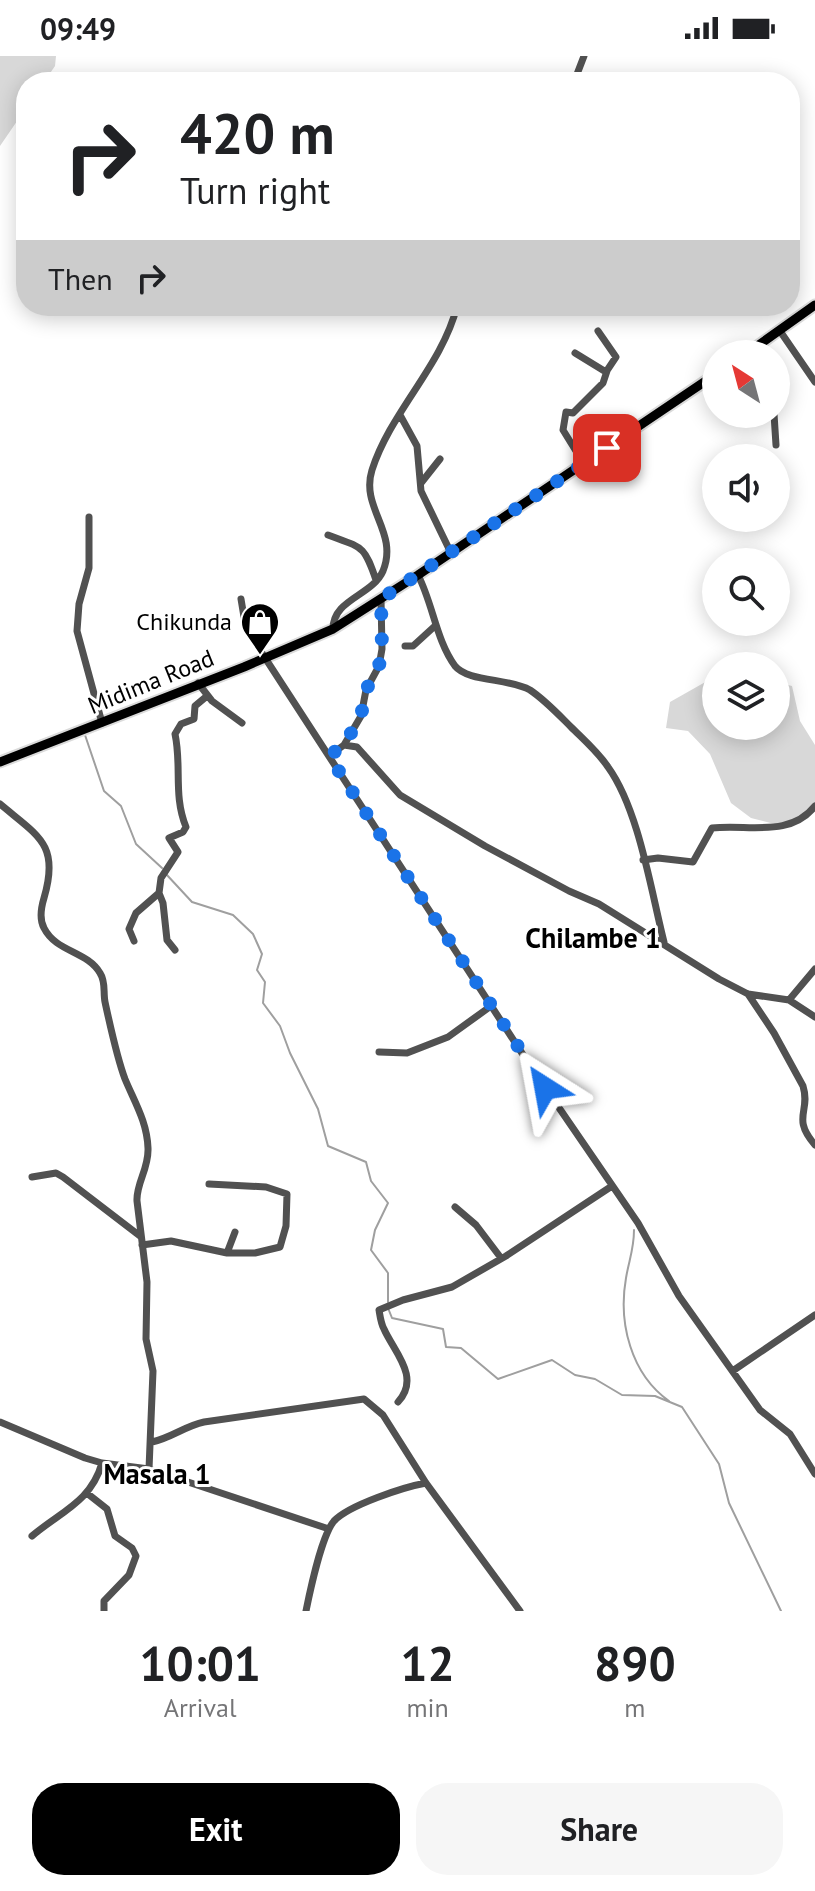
<!DOCTYPE html>
<html lang="en">
<head>
<meta charset="utf-8">
<style>
  body { margin:0; font-family:"PT Sans",sans-serif; background:#f6f6f6; color:#202124; height:100vh; display:flex; flex-direction:column; font-size:30px; white-space:nowrap }
  * { box-sizing:border-box; margin:0 }
  p { font-size:26px; color:#757577 }
  .icon { flex:none; width:44px; height:44px; fill:none; stroke:currentColor; stroke-width:2; stroke-linecap:round; stroke-linejoin:round }
  .map { position:relative; height:1555px; overflow:hidden }
  .panel { display:flex; flex-direction:column; background:#fff; flex:1 }
  .panel>* { flex:none }
  .guide { position:absolute; left:16px; top:16px; width:784px; height:244px; border-radius:32px; box-shadow:0 4px 20px #0003; background:#fff; color:#202124; overflow:hidden }
  .needle { width:52px; rotate:324deg }
  .fabs { position:absolute; left:702px; top:284px; display:grid; gap:16px }
  .fabs a { display:grid; place-items:center; width:88px; height:88px; border-radius:50%; background:#fff; box-shadow:0 4px 20px #0003; font-size:40px }
  .pin { position:absolute; display:grid; place-items:center; width:68px; height:68px; color:#fff; margin:-34px; border-radius:16px; box-shadow:0 4px 12px #0006 }
  .me { position:absolute; width:88px; margin:-44px; rotate:326deg; stroke-linejoin:round; filter:drop-shadow(0 0 6px #0008) }
  .turn { display:flex; align-items:center; gap:28px; height:168px; padding:0 32px; font-size:36px }
  .turn .icon { width:104px; height:104px; stroke-width:2.5 }
  .turn b { display:block; font-size:56px; line-height:68px }
  .then { display:flex; align-items:center; height:76px; padding:0 32px; background:#0003; gap:16px; font-size:30px }
  .eta { display:flex; justify-content:space-evenly; align-items:center; height:136px; text-align:center }
  .eta b { font-size:48px; font-weight:800; line-height:56px }
  .action { display:flex; gap:16px; margin-top:auto; padding:16px 32px }
  .action a { flex:1; height:92px; border-radius:32px; background:#000; color:#fff; font-size:32px; font-weight:800; line-height:92px; text-align:center }
  .action a+a { background:#f6f6f6; color:#202124 }
  .status { display:flex; justify-content:space-between; align-items:center; height:56px; padding:0 40px; background:#fff; direction:ltr }
  .status svg { height:22px; fill:currentColor }
  .map>svg:first-child { display:block }
  .green { fill:#d8d8d8 }
  .lines { fill:none; stroke-linecap:round; stroke-linejoin:round }
  .stream { stroke:#9f9f9f; stroke-width:2 }
  .major-casing { stroke:#dbdbdb; stroke-width:13 }
  .minor { stroke:#515151; stroke-width:7 }
  .major { stroke:#000; stroke-width:9 }
  .route { stroke:#1a73e8; stroke-width:14; stroke-dasharray:0 25.2 }
  .labels { text-anchor:middle; stroke-width:6; stroke-linejoin:round; paint-order:stroke }
  .poi-label { font-size:24px; fill:#000; stroke:#fff; text-anchor:end }
  .street-label { font-size:24px; fill:#000; stroke:#fff }
  .quarter-label { font-size:28px; font-weight:bold; fill:#000; stroke:#fff }
</style>
</head>
<body>
<div class="status"><b>09:49</b><svg viewBox="0 0 49 12"><path d="M0 12V9h3v3zM5 12V6h3v6zM10 12V3h3v9zM15 12V0h3v12zM26 1h20v11H26zM47 4h2v5h-2z"/></svg></div>
<div class="map">
<svg width="815" height="1555" viewBox="0 0 815 1555">
  <rect width="100%" height="100%" fill="#fff"/>
  <path class="green" d="M0,0H56L55,10L44,26H26V52L0,90Z
    M716,620V670H776V626L792,630L800,665L815,689V749L786,771L751,762L731,747L710,698L688,675L666,672L670,646Z"/>
  <g class="lines">
    <path class="stream" d="M85,679L104,735L121,750L136,788L162,812
      M166,818L192,846L233,859L253,878L262,898L257,914L265,926L263,947L280,970L290,997L318,1053L328,1090L366,1106L371,1125L388,1147L375,1174L371,1194L388,1217V1246
      M634,1174C634,1193 629,1204 626,1222C618,1267 631,1318 669,1345
      M388,1252L392,1262L443,1273L446,1291L461,1292L498,1323L552,1304L575,1319L595,1323L622,1339L655,1340L682,1351L719,1408L729,1447L781,1555"/>
    <g class="major-casing">
      <path id="major" d="M746,298L815,249
        M0,706L244,611L333,573L418,519L716,318"/>
    </g>
    <path class="minor" d="M574,26L584,0
      M780,275L815,326
      M575,297L606,316L616,301L598,275
      M774,358L776,389
      M400,359L417,390L421,435L451,497
      M584,408L563,374L566,356L573,357L603,327L607,315
      M421,427L440,403
      M89,461V512L79,548L77,575L102,667
      M328,479C363,492 364,489 376,524
      M418,519C433,548 436,584 455,610C468,626 509,622 530,634C545,644 558,658 571,671C584,684 598,696 608,711C639,754 651,835 664,886
      M241,543L244,561L256,588L529,1008L638,1167L679,1240L760,1354L790,1378L815,1418
      M333,573C333,543 372,540 383,515C399,476 360,452 372,414C391,355 442,310 457,250
      M405,590H413L436,569
      M198,627L212,645L242,667
      M344,689L357,691L400,739L485,790L569,835L599,848L719,923L748,938L789,944L815,961
      M329,700L344,689L361,660L366,634L379,610L382,593L381,543
      M0,748C38,780 60,788 44,842C41,852 39,863 44,872C56,896 87,895 100,917C106,926 103,936 105,946C110,969 117,1002 125,1023C135,1047 147,1066 148,1092C149,1113 136,1127 137,1145L147,1226L146,1283L153,1315L149,1413
      M643,804L658,802L693,806L712,772C748,768 790,782 815,750
      M134,885L129,873L136,857L159,837
      M175,894L167,884L163,847L159,837L161,822L178,796L169,782L183,776L186,771C173,739 182,710 175,678L181,668L194,663L195,650L207,640
      M748,938L774,977L803,1030C811,1056 791,1061 815,1089
      M789,944L815,913
      M379,996L407,997L448,981L491,950
      M32,1121L56,1117L63,1121L140,1180
      M209,1128L266,1131L287,1138L286,1170L280,1191L255,1197H227
      M455,1151L476,1169L501,1202
      M142,1189L171,1185L227,1197L235,1176
      M734,1314L815,1259
      M398,1346C421,1321 394,1296 384,1273C381,1268 380,1260 379,1254L403,1244L452,1231L506,1200L612,1130
      M0,1366L85,1402L102,1407L149,1413L329,1473
      M152,1386C171,1382 185,1370 204,1366L364,1343L383,1359L426,1427L520,1555
      M88,1438L107,1453L115,1480L132,1492L136,1500L129,1519L104,1545V1555
      M32,1480C60,1456 91,1446 102,1407
      M306,1555C310,1535 322,1479 334,1465C349,1449 404,1431 426,1427"/>
    <use href="#major" class="major"/>
  </g>
  <g class="lines">
    <path class="route" d="M545,1032L329,700L344,689L361,660L366,634L379,610L382,593L381,543L607,392"/>
  </g>
  <defs>
    <g id="shop-pin" transform="scale(2)"><path d="M0 17L-7.5 6A9.5 9.5 0 1 1 7.5 6Z" fill="#000" stroke="#fff"/><path d="M-5-2.5h2.3a2.7 3.5 0 0 1 5.4 0H5L5.5 6h-11ZM-1.5-2.5h3a1.5 2.3 0 0 0-3 0Z" fill="#fff"/></g>
  </defs>
  <g fill-rule="evenodd">
    <use href="#shop-pin" x="260" y="566"/>
  </g>
  <g class="labels">
    <g class="poi-label">
      <text x="232" y="574">Chikunda</text>
    </g>
    <g class="street-label">
      <text transform="translate(151 626) rotate(-22)" y="8">Midima Road</text>
    </g>
    <g class="quarter-label">
      <text x="593" y="892">Chilambe 1</text>
      <text x="157" y="1428">Masala 1</text>
    </g>
  </g>
</svg>
<div class="fabs">
<a><svg class="needle" viewBox="-14 -14 28 28"><path d="M0-13l5 13h-10z" fill="#e53935"/><path d="M0 13l5-13h-10z" fill="#757577"/></svg></a>
<a><svg class="icon" aria-label="sound" viewBox="0 0 24 24"><path d="M4 9h4l5-4v14l-5-4H4zM17 9q2 3 0 6"/></svg></a>
<a><svg class="icon" aria-label="search" viewBox="0 0 24 24"><circle cx="10" cy="10" r="6"/><path d="M15 15l6 6"/></svg></a>
<a><svg class="icon" aria-label="layers" viewBox="0 0 24 24"><path d="M12 4l9 5-9 5-9-5zM3 14l9 5 9-5"/></svg></a>
</div>
<div class="pin" style="left:607px;top:392px;background:#d93025"><svg class="icon" aria-label="arrive" viewBox="0 0 24 24"><path d="M6 21V4h12l-3 4 3 4H6"/></svg></div>
<svg class="me" style="left:545px;top:1032px" viewBox="-20 -20 40 40"><path d="M0-17L14 15 0 8-14 15z" fill="#1a73e8" stroke="#fff" stroke-width="4"/></svg>
<div class="guide">
<div class="turn"><svg class="icon" aria-label="right" viewBox="0 0 24 24"><path d="M7 20v-9h11M14 6l5 5-5 5"/></svg><div><b>420 m</b>Turn right</div></div>
<div class="then">Then<svg class="icon" aria-label="right" viewBox="0 0 24 24"><path d="M7 20v-9h11M14 6l5 5-5 5"/></svg></div>
</div>
</div>
<section class="panel">
<div class="eta">
<div><b>10:01</b><p>Arrival</p></div>
<div><b>12</b><p>min</p></div>
<div><b>890</b><p>m</p></div>
</div>
<div class="action"><a>Exit</a><a>Share</a></div>
</section>
</body>
</html>
